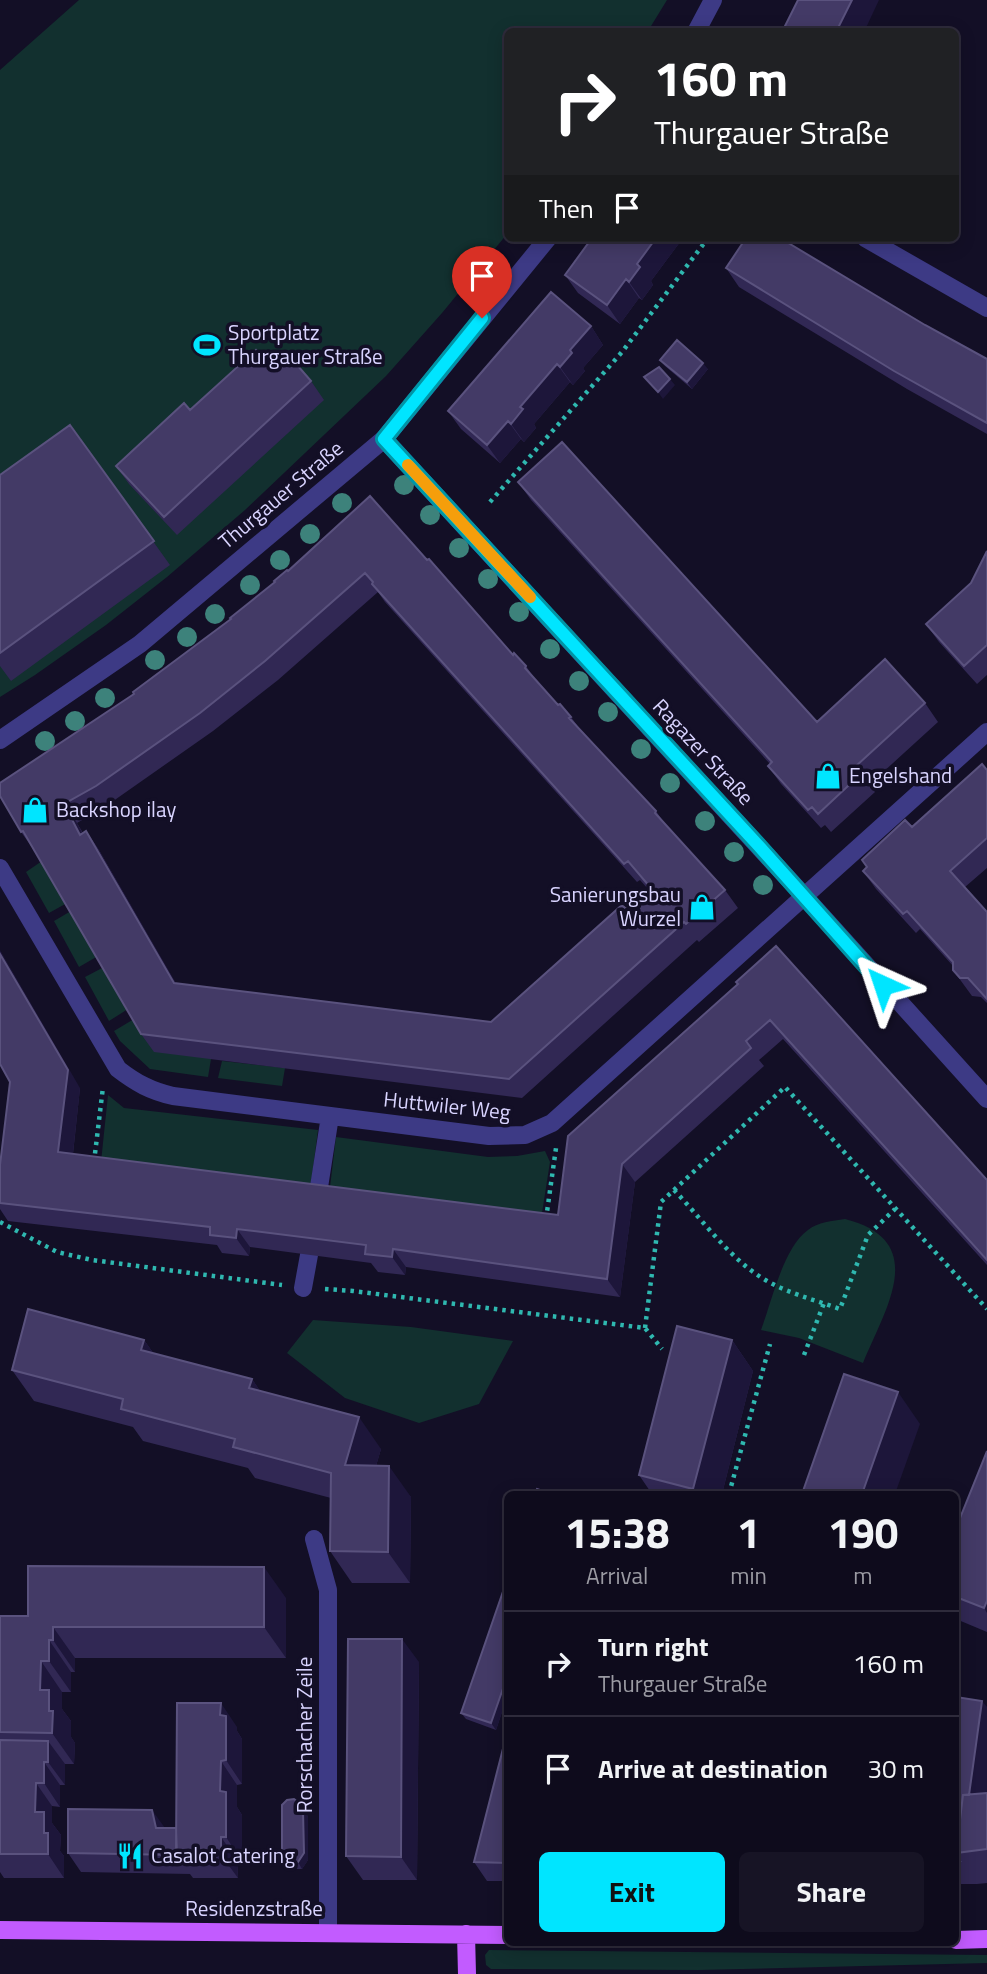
<!DOCTYPE html>
<html lang="en">
<head>
<meta charset="utf-8">
<style>
  body { margin:0; font-family:"Titillium Web",sans-serif; background:#171425; color:#f1f3f6; height:100vh; display:flex; flex-direction:column; font-size:26px; white-space:nowrap }
  * { box-sizing:border-box; margin:0 }
  p { font-size:23px; color:#9b9ba3 }
  .icon { flex:none; width:38px; height:38px; fill:none; stroke:currentColor; stroke-width:2; stroke-linecap:round; stroke-linejoin:round }
  .map { position:relative; flex:1; overflow:hidden }
  .drawer { position:absolute; left:504px; top:1491px; width:455px; height:455px; display:flex; flex-direction:column; background:#0e0b1c; border-radius:10px; box-shadow:0 4px 18px #0003,0 0 0 2px #2e2b3b }
  .drawer>* { flex:none }
  .banner { position:absolute; left:504px; top:28px; width:455px; height:214px; border-radius:10px; box-shadow:0 4px 18px #0003,0 0 0 2px #2e2b3b; background:#202124; color:#fff; overflow:hidden }
  .pin { position:absolute; display:grid; place-items:center; width:60px; height:60px; color:#fff; margin:-72px -30px; border-radius:50% 50% 50% 0; rotate:-45deg; box-shadow:0 0 7px #0007 }
  .pin .icon { rotate:45deg }
  .me { position:absolute; width:77px; margin:-38px; rotate:318deg; stroke-linejoin:round; filter:drop-shadow(0 0 5px #0008) }
  .turn { display:flex; align-items:center; gap:24px; height:147px; padding:0 35px; font-size:32px }
  .turn .icon { width:91px; height:91px; stroke-width:2.5 }
  .turn b { display:block; font-size:49px; line-height:60px }
  .then { display:flex; align-items:center; height:66px; padding:0 35px; background:#0003; gap:14px; font-size:26px }
  .eta { display:flex; justify-content:space-evenly; align-items:center; height:119px; text-align:center }
  .eta b { font-size:42px; font-weight:700; line-height:49px }
  .action { display:flex; gap:14px; margin-top:auto; padding:14px 35px }
  .action a { flex:1; height:80px; border-radius:10px; background:#00e5ff; color:#111; font-size:28px; font-weight:700; line-height:80px; text-align:center }
  .action a+a { background:#171425; color:#f1f3f6 }
  ul { padding:0; list-style:none }
  li { display:flex; align-items:center; gap:21px; height:105px; padding:0 35px; border-top:2px solid #2e2b3b }
  li div { flex:1 }
  li b { display:block; font-size:26px }
  li em { font-style:normal }
  .map>svg:first-child { display:block }
  .green { fill:#12302f }
  .lines { fill:none; stroke-linecap:round; stroke-linejoin:round }
  .path { stroke:#2fb8b0; stroke-width:4.5; stroke-dasharray:3.5 5; stroke-linecap:butt }
  .minor { stroke:#3d3a85; stroke-width:18 }
  .major { stroke:#c25bff; stroke-width:18 }
  .tree { fill:#3d827b }
  .wall { fill:#312854; fill-rule:evenodd }
  .shaded-wall { fill:#1d163a }
  .building { fill:#433a66; stroke:#5a527e; stroke-width:2; fill-rule:evenodd }
  .route-casing { stroke:#0095a6; stroke-width:18 }
  .route { stroke:#00e5ff; stroke-width:12 }
  .slow { stroke:#f59e0b; stroke-width:12 }
  .labels { text-anchor:middle; stroke-width:7; stroke-linejoin:round; paint-order:stroke }
  .poi-label { font-size:21px; fill:#d9d4ff; stroke:#130f26; text-anchor:start }
  .street-label { font-size:21px; fill:#d9d4ff; stroke:#130f26 }
</style>
</head>
<body>
<div class="map">
<svg width="987" height="1974" viewBox="0 0 987 1974">
  <rect width="100%" height="100%" fill="#130f26"/>
  <path class="green" d="M79,0H667L648,31L508,32L507,234L442,313L386,376L245,510L167,577L106,625L35,675L0,697V70Z
    M42,861L67,903L49,913L26,872Z
    M71,911L98,956L79,967L54,921Z
    M104,967L128,1009L109,1021L85,977Z
    M134,1019L211,1059L208,1077L150,1069L120,1041L114,1031Z
    M222,1061L285,1068L282,1086L218,1078Z
    M108,1095L124,1108L318,1130L311,1184L101,1162Z
    M336,1137L488,1157L517,1156L545,1151L550,1162L542,1213L330,1187Z
    M845,1219C931,1241 885,1309 863,1363L799,1338L761,1330C772,1301 783,1248 808,1230C818,1222 832,1221 845,1219Z
    M313,1320L411,1327L513,1341L479,1404L419,1423L345,1398L287,1353Z
    M489,1950L987,1955V1963L698,1970L491,1969L486,1965L485,1955Z"/>
  <g class="lines">
    <path class="path" d="M490,502L622,352L708,238
      M94,1162L103,1087
      M674,1190C701,1218 726,1254 759,1276C783,1292 812,1299 840,1309L868,1235L895,1209
      M546,1219L556,1148
      M0,1222L57,1252L92,1260L282,1285
      M325,1289L353,1291L645,1328L662,1349
      M645,1328L661,1202L785,1087L987,1309
      M804,1355L824,1303
      M729,1494L770,1344"/>
    <path class="minor" d="M696,32L713,0
      M865,238L987,308
      M384,439L794,885L987,1099
      M0,740L140,644L384,439L548,238
      M0,868L118,1069C136,1083 151,1091 173,1096L489,1136L525,1135L552,1123L987,732
      M317,1200L330,1116
      M303,1288L309,1255
      M314,1539L328,1590V1933"/>
    <path class="major" d="M0,1930L508,1935
      M466,1934L467,1974
      M956,1940L987,1939"/>
  </g>
  <g class="tree">
    <circle cx="404" cy="485" r="10"/>
    <circle cx="342" cy="503" r="10"/>
    <circle cx="430" cy="515" r="10"/>
    <circle cx="310" cy="534" r="10"/>
    <circle cx="459" cy="548" r="10"/>
    <circle cx="280" cy="560" r="10"/>
    <circle cx="488" cy="579" r="10"/>
    <circle cx="250" cy="585" r="10"/>
    <circle cx="519" cy="612" r="10"/>
    <circle cx="215" cy="614" r="10"/>
    <circle cx="187" cy="637" r="10"/>
    <circle cx="550" cy="649" r="10"/>
    <circle cx="155" cy="660" r="10"/>
    <circle cx="579" cy="681" r="10"/>
    <circle cx="105" cy="698" r="10"/>
    <circle cx="608" cy="712" r="10"/>
    <circle cx="75" cy="721" r="10"/>
    <circle cx="45" cy="741" r="10"/>
    <circle cx="641" cy="749" r="10"/>
    <circle cx="670" cy="783" r="10"/>
    <circle cx="705" cy="821" r="10"/>
    <circle cx="734" cy="852" r="10"/>
    <circle cx="763" cy="885" r="10"/>
  </g>
  <path class="wall" d="M592,238H683L651,281L653,285L642,300L639,298L620,324L578,293L565,275Z
    M726,268L925,325L987,359V434L907,389L739,287Z
    M591,326L603,345L583,368L585,371L573,385L570,382L534,424L536,428L524,442L521,439L500,463L461,429L448,411Z
    M660,360L708,369L692,389L665,366Z
    M277,371L311,381L324,400L177,535L129,484L116,466L190,410Z
    M70,425L170,565L11,681L0,666V475Z
    M518,482L817,722L925,703L938,722L870,784L875,792L831,832L825,825L821,828L781,784L768,766L770,764L531,500Z
    M370,496L513,655L526,666L535,679L558,705L571,717L580,729L656,811L665,824L725,890L738,908L699,942L697,940L522,1098L154,1052L141,1034L34,850L21,832L134,694L231,619L275,582ZM378,592L385,602L637,882L640,880L648,889L626,909L491,1022L176,984L99,850L86,831L83,833L77,823L109,804L213,731L278,680Z
    M987,551V675L977,684L939,642L926,624L971,583Z
    M987,770V868L965,887L987,912V1003L981,997L972,996L953,970V966L920,929L916,933L876,889L863,871L867,867L862,860L912,827Z
    M738,984L987,1180V1265L783,1039L759,1060L764,1066L635,1182L620,1297L406,1267L405,1275L378,1272L371,1263L250,1247L249,1256L222,1253L217,1245L8,1221L0,1209V1165L10,1082L80,1088L73,1154L558,1215Z
    M144,1340L154,1354L252,1379L260,1391L381,1449L376,1466L411,1497L410,1583H352L330,1551L331,1498L255,1478L248,1468L143,1441L133,1427L34,1401L12,1370Z
    M732,1340L753,1371L722,1494H652L639,1475Z
    M987,1451V1632L956,1619V1528Z
    M508,1577V1694L496,1730L466,1719L461,1713Z
    M286,1598V1658H75V1672H71V1692H62V1709L71,1721V1737L75,1743L74,1764H65V1785H60V1807L52,1806V1823L61,1835L60,1851L64,1856V1878H4L0,1872V1616H28Z
    M419,1662L417,1880H363L346,1856Z
    M956,1697L987,1707V1883L977,1884H956Z
    M237,1727V1731L242,1739V1784L237,1785V1807L242,1815V1861L237,1860L238,1878H193L190,1874L81,1872L68,1853L165,1828H176Z
    M508,1729V1881H487L474,1862Z
    M306,1811L308,1818V1860L302,1869H292L282,1854Z"/>
  <path class="shaded-wall" d="M852,0H879L864,32H836Z
    M656,238H683L651,281L653,285L642,300L629,282L637,264Z
    M626,279L639,298L620,324L607,305Z
    M591,326L603,345L583,368L585,371L573,385L560,367L570,350Z
    M703,363L708,369L692,389L687,382Z
    M557,364L570,382L534,424L536,428L524,442L511,424L520,407Z
    M670,379L675,385L663,399L658,392Z
    M508,421L521,439L500,463L487,445Z
    M64,804L77,823L93,853L80,835Z
    M86,831L99,850L187,1002L174,983Z
    M0,950L80,1088L71,1171L58,1152L0,954Z
    M622,1164L635,1182L620,1297L607,1279Z
    M237,1229L250,1247L249,1256L236,1238Z
    M393,1249L406,1267L405,1275L392,1257Z
    M144,1340L166,1371L141,1350Z
    M732,1340L753,1371L722,1494H697L693,1489Z
    M252,1379L274,1411L249,1388Z
    M898,1392L920,1424L895,1494H862Z
    M359,1417L381,1449L367,1496L345,1465Z
    M389,1466L411,1497L410,1583L388,1552Z
    M264,1567L286,1598V1658L264,1627Z
    M987,1601V1613L984,1608Z
    M53,1627L75,1658V1672L53,1640Z
    M402,1639L419,1662L417,1880L401,1857Z
    M49,1640L71,1672V1692L49,1661Z
    M41,1661L62,1692V1709L71,1721V1737L75,1743L74,1764L52,1733L40,1690Z
    M508,1674V1694L496,1730L491,1723Z
    M982,1701L987,1707V1810L962,1852Z
    M221,1703L237,1727V1731L242,1739V1784L226,1760L220,1715Z
    M48,1741L65,1764V1785L48,1762Z
    M221,1761L237,1785V1807L242,1815V1861L226,1837L220,1791Z
    M44,1762L60,1785V1807L44,1783Z
    M36,1783L52,1806V1823L61,1835L60,1851L64,1856V1878L48,1854L35,1812Z
    M302,1805L306,1811L308,1818V1860L302,1869L298,1862Z
    M152,1810L165,1828H156Z
    M221,1837L237,1860L238,1878L221,1855Z"/>
  <path class="building" d="M798,0H852L836,32H782Z
    M592,238H656L637,264L640,267L629,282L626,279L607,305L565,275Z
    M746,238H780L925,325L987,359V423L894,371L726,268Z
    M551,292L591,326L570,350L572,353L560,367L557,364L520,407L523,409L511,424L508,421L487,445L448,411Z
    M677,340L703,363L687,382L660,360Z
    M256,350L277,371L291,358L311,381L164,517L116,466L184,403L190,410Z
    M659,367L670,379L658,392L644,377Z
    M70,425L154,541L0,653V475Z
    M562,442L817,722L885,659L925,703L856,766L862,773L818,814L812,807L808,810L768,766L772,762L518,482Z
    M370,496L427,560L429,559L513,655L514,653L526,666L525,668L558,705L560,704L571,717L569,718L656,811L655,813L725,890L686,924L684,922L509,1079L141,1034L23,831L21,832L0,796V783L134,694L133,692L231,619L230,618L275,582L274,581L287,570L288,571ZM365,573L373,582L372,584L624,864L628,861L650,887L626,909L622,905L491,1022L174,983L86,831L80,835L64,804L96,786L200,713L265,661Z
    M987,551V645L964,666L926,624L971,583Z
    M982,764L987,770V838L950,871L987,912V999L968,978H960L953,970V962L907,911L903,914L863,871L867,867L862,860L905,820L912,827Z
    M776,946L987,1180V1260L770,1020L746,1041L751,1048L622,1164L607,1279L393,1249L392,1257L365,1254L366,1245L237,1229L236,1238L210,1235V1227L0,1203V1165L10,1082L0,1064V954L68,1070L58,1152L558,1215L568,1136L738,984L736,982Z
    M28,1309L144,1340L141,1350L252,1379L249,1388L359,1417L345,1465L389,1466L388,1552L330,1551L331,1473L233,1447L235,1439L121,1409L123,1399L12,1370Z
    M677,1326L732,1340L693,1489L639,1475Z
    M844,1374L898,1392L862,1494H802Z
    M987,1451V1601L984,1608L956,1597V1528Z
    M537,1489L551,1494H535Z
    M28,1566L264,1567V1627H53V1640H49V1661H41L40,1690H49V1711H53L52,1733L0,1732V1616H28Z
    M508,1577V1674L491,1723L461,1713Z
    M348,1639H402L401,1857L346,1856Z
    M956,1697L982,1701L969,1795H963L956,1849Z
    M177,1703H221L220,1715L226,1716V1760L221,1761L220,1791L226,1792V1837H221V1855H176Z
    M508,1729V1863L474,1862Z
    M0,1740L48,1741V1762H44V1783H36L35,1812H44V1833H48V1854H0Z
    M987,1793V1849L956,1853L963,1795Z
    M294,1799L302,1805L303,1811L304,1853L298,1862H287L282,1854V1805L287,1800Z
    M68,1809L152,1810L156,1828H176L177,1855L68,1853Z
    M956,1854L960,1861H956Z"/>
  <g class="lines">
    <g class="route-casing">
      <path id="route" d="M482,318L384,439L757,844L883,985"/>
    </g>
    <use href="#route" class="route"/>
    <path class="slow" d="M408,465L530,597"/>
  </g>
  <defs>
    <g id="stadium-bare" transform="scale(2.1)"><path d="M0-5a6.5 5 0 1 0 0 10a6.5 5 0 1 0 0-10ZM-3.5-1.8h7v3.6h-7Z" fill="#00e5ff" stroke="#130f26" stroke-width="2.5" paint-order="stroke"/></g>
    <g id="shop-bare" transform="scale(2.1)"><path d="M-5-2.5h2.3a2.7 3.5 0 0 1 5.4 0H5L5.5 6h-11ZM-1.5-2.5h3a1.5 2.3 0 0 0-3 0Z" fill="#00e5ff" stroke="#130f26" stroke-width="2.5" paint-order="stroke"/></g>
    <g id="restaurant-bare" transform="scale(2.1)"><path d="M-5-6h1v4h1v-4h1v4h1v-4h1v5L-1.5 .5V6h-2V.5L-5-1ZM5-6V6H3V1.5H1.5Q1.5-4 5-6Z" fill="#00e5ff" stroke="#130f26" stroke-width="2.5" paint-order="stroke"/></g>
  </defs>
  <g fill-rule="evenodd">
    <use href="#stadium-bare" x="207" y="345"/>
    <use href="#shop-bare" x="828" y="776"/>
    <use href="#shop-bare" x="35" y="810"/>
    <use href="#shop-bare" x="702" y="907"/>
    <use href="#restaurant-bare" x="130" y="1856"/>
  </g>
  <g class="labels">
    <g class="poi-label">
      <text x="228" y="340">Sportplatz<tspan x="228" dy="24">Thurgauer Straße</tspan></text>
      <text x="849" y="783">Engelshand</text>
      <text x="56" y="817">Backshop ilay</text>
      <text x="681" y="902" text-anchor="end">Sanierungsbau<tspan x="681" dy="24">Wurzel</tspan></text>
      <text x="151" y="1863">Casalot Catering</text>
    </g>
    <g class="street-label">
      <text transform="translate(281 495) rotate(-40)" y="7">Thurgauer Straße</text>
      <text transform="translate(703 752) rotate(47)" y="7">Ragazer Straße</text>
      <text transform="translate(447 1106) rotate(6)" y="7">Huttwiler Weg</text>
      <text transform="translate(305 1735) rotate(-90)" y="7">Rorschacher Zeile</text>
      <text x="254" y="1916">Residenzstraße</text>
    </g>
  </g>
</svg>
<div class="pin" style="left:482px;top:318px;background:#d93025"><svg class="icon" aria-label="arrive" viewBox="0 0 24 24"><path d="M6 21V4h12l-3 4 3 4H6"/></svg></div>
<svg class="me" style="left:883px;top:985px" viewBox="-20 -20 40 40"><path d="M0-17L14 15 0 8-14 15z" fill="#00e5ff" stroke="#fff" stroke-width="4"/></svg>
<div class="banner">
<div class="turn"><svg class="icon" aria-label="right" viewBox="0 0 24 24"><path d="M7 20v-9h11M14 6l5 5-5 5"/></svg><div><b>160 m</b>Thurgauer Straße</div></div>
<div class="then">Then<svg class="icon" aria-label="arrive" viewBox="0 0 24 24"><path d="M6 21V4h12l-3 4 3 4H6"/></svg></div>
</div>
<section class="drawer">
<div class="eta">
<div><b>15:38</b><p>Arrival</p></div>
<div><b>1</b><p>min</p></div>
<div><b>190</b><p>m</p></div>
</div>
<ul>
<li><svg class="icon" aria-label="right" viewBox="0 0 24 24"><path d="M7 20v-9h11M14 6l5 5-5 5"/></svg><div><b>Turn right</b><p>Thurgauer Straße</p></div><em>160 m</em></li>
<li><svg class="icon" aria-label="arrive" viewBox="0 0 24 24"><path d="M6 21V4h12l-3 4 3 4H6"/></svg><div><b>Arrive at destination</b></div><em>30 m</em></li>
</ul>
<div class="action"><a>Exit</a><a>Share</a></div>
</section>
</div>
</body>
</html>
